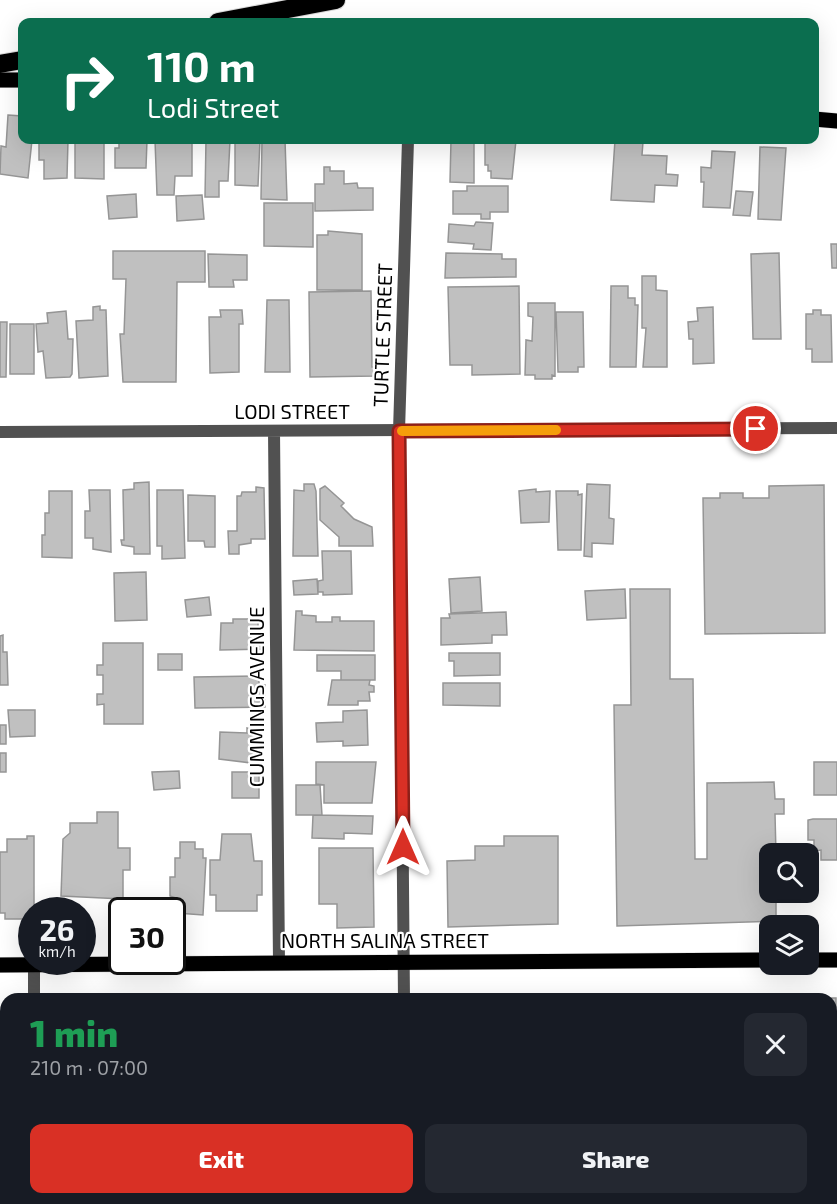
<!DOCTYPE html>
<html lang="en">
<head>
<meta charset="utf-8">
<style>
  body { margin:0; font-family:"Exo 2",sans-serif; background:#242831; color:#f1f3f6; height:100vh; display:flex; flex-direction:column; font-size:22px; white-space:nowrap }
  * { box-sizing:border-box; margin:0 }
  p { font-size:20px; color:#9ea1a6 }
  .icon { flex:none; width:33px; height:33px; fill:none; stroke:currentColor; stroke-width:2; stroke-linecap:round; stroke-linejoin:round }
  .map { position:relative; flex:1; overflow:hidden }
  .drawer { position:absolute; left:0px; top:993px; width:837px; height:212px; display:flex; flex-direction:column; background:#171b24; border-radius:18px 18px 0 0; box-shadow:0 6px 24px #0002 }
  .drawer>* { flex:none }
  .guide { position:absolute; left:18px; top:18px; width:801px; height:126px; border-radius:12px; box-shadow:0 6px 24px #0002; background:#0b6e4f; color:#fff; overflow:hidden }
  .controls { position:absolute; left:759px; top:843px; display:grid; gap:12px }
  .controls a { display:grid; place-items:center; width:60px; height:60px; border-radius:12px; background:#171b24; box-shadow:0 6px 24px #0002; font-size:30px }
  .speed { position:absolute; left:18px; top:897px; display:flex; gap:12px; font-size:30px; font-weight:700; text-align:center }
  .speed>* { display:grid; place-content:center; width:78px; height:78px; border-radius:50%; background:#171b24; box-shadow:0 6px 24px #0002; line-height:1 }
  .speed small { font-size:15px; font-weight:400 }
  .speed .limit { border:3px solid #111; border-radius:9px; background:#fff; color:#111 }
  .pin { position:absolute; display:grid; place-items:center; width:51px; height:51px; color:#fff; margin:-26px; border:3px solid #fff; border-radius:50%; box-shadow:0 2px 6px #0007 }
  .me { position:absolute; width:66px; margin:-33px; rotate:0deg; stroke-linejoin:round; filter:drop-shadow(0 0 4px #0008) }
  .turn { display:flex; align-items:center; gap:21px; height:126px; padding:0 30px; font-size:27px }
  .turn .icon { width:78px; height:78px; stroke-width:2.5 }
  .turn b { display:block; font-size:42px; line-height:51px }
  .round { display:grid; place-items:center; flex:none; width:63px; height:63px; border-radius:12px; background:#242831 }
  .summary { display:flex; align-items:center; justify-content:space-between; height:102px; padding:0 30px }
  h1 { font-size:36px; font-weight:800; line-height:45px; color:#1e9e55 }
  .cta { display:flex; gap:12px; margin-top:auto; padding:12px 30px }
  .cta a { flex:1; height:69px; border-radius:12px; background:#d93025; color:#fff; font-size:24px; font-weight:800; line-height:69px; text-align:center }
  .cta a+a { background:#242831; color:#f1f3f6 }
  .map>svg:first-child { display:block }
  .building { fill:#c0c0c0; stroke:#959595; stroke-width:1.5 }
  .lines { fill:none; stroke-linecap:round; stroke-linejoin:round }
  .primary-casing { stroke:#dbdbdb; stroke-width:16 }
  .motorway-casing { stroke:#dbdbdb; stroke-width:20 }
  .service { stroke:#515151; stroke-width:12 }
  .minor { stroke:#515151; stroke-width:12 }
  .primary { stroke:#000; stroke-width:15 }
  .motorway { stroke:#000; stroke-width:18 }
  .route-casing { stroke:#8d1f18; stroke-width:15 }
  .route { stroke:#d93025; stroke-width:10 }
  .slow { stroke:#f59e0b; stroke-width:10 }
  .labels { text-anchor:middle; stroke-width:4.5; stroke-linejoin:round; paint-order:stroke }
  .street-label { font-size:20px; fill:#000; stroke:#fff }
</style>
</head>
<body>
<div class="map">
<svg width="837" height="1204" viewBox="0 0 837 1204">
  <rect width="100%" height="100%" fill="#fff"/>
  <path class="building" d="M8,115L22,116V140H32L28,178L0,174L1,146L6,147Z
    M39,140H68L67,178L44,179V160H39Z
    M75,140H104V179L75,178Z
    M119,140H147L146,168H115V148H119Z
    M155,140H192V176H175L174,195H157Z
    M206,140H230L228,181H219V197H205Z
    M235,140H260L258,186L235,185Z
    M262,140H285L287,200L261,199Z
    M451,140H474V183L450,182Z
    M488,140H516L512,179L491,178V171H488V165H485V141Z
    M615,140L643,142L642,155L667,156L666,174L678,175L677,186L655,185L654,202L611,200Z
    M760,147L786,148L781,220L758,219Z
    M712,151L735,152L730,208L703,207L704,182H701V167L711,168Z
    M324,167H330V171H344V184L357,183L358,188H373V210L315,211V184H324Z
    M467,186H508V212H490V219H481V214H453V191H467Z
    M736,191L753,192L750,216L733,215Z
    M136,194L137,217L109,219L107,196Z
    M202,195L204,219L177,221L176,196Z
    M264,203H313V247L264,246Z
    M476,222L493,223L491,250L473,249L474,244L448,242L449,224L474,226Z
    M328,231L362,234V290H317V235H328Z
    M831,244H837V268H832Z
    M113,251H205V282H177L176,382H123L120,334H124L126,279H113Z
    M446,253L502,254V259H516V277L445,278Z
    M779,253L781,339H753L751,254Z
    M208,254L247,255V280H233L234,287H209Z
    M642,276H656V290L667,291V367H643L646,328H642Z
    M519,286L520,374L472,375V365H450L448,287Z
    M611,286H628V298H635V305H638L636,367H610Z
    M371,291L372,367H376V376L310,377L309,292Z
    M267,300H289L290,372H265Z
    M528,303H555V376L552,375V379H535V375H525L526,340L532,341L533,317L528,316Z
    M100,306V310H106L108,376L79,378L76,321L93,320V307Z
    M713,307L714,363L693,364V339H689L688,322L698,321L697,308Z
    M220,310H242L243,324H239V372L210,373L209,317H221Z
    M813,310H821V315H831L832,362H812V349H806V314H813Z
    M66,311L68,339H73L72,374L70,377L46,378L43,351L38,352L36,324L48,323L47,313Z
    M556,312H583L584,367H578V372H558Z
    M0,322H7L6,377H0Z
    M10,324H34V374H10Z
    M149,482L150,554H134V547L122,545L121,540H124L123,490L134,489V483Z
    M304,484H314L316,491L318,556H293L294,490L304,491Z
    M587,484L610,485L609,518L614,519L613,544L592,543V557L584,556Z
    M824,485L825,633L705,634L703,498H720V493H743V498H769V486Z
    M325,486L344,503L341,506L354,519L372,527L373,546H339V537L320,520V489Z
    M256,487L264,488L265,539H251V543L239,545V554H229L228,531H237V496H241L242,492H256Z
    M536,489V492L550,491L549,522L521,523L519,491Z
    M89,490H110L111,552L93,549V538H85V511H90Z
    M157,490H183L185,558L162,559V546H157Z
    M49,491H72V558L42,557V535H45V513H49Z
    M556,491H578V495L582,494L581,550H558Z
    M188,495L215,496V547H205L204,541H188Z
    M322,551H351L352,594L323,595V592H318V581L323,580Z
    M146,572L147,620L115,621L114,573Z
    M480,577L482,611L451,613L449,579Z
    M317,579L318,594L294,595L293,581Z
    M625,589L626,618L587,620L585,591Z
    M630,589H670V679H693L695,859H707V783L774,782L775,799H784V814H775L776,854H770V892H776V921L617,926L614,705H631Z
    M209,597L211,615L187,617L185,600Z
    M296,611H302V615L316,616V622H332V617H340V621H374V651L294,650Z
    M506,612L507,635H492V643L441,645V618H450L449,614Z
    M233,619H258V644H262V649L220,650L221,623H233Z
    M3,635V652H7L8,685H0V636Z
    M103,643H143V724H104V704L97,705V694H103V675H97V665H103Z
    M449,653H500V675L454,676V661H449Z
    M158,654H182V670H158Z
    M317,655H375V680H341V671H317Z
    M259,676V685H265V707L195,708L194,677Z
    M332,680H370L369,685L374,686V692H369L370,701H358V705H328Z
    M443,683H500V706L443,705Z
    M8,710H35V736L10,737Z
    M367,710L368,745L343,746V741L317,742L316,723L343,722V711Z
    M0,725H6V744H0Z
    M247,728L252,729V733H260L259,764L219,759L220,732L247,733Z
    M0,753H6V772H0Z
    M316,762H376L372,803H324V785L316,784Z
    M814,762H837V795H814Z
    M179,771L180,788L154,790L152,772Z
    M232,772H259V798H232Z
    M296,785H320L322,815H296Z
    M97,812H118V848H130V870H123V899L61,896L63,839L70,833V823H97Z
    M313,815L373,816L372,834L344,833V839L312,838Z
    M813,819H837V860H821V850L814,851V840H808V820Z
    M222,834H251L254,861H262V895H257V911H216V895H210V860H220Z
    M27,836H34V910H32V919H5V913H0V852H7V839H27Z
    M504,836H558V924L448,927L447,861L475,860V846H504Z
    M180,842H195V849H203V858H206L203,915L177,913V908H169V898H176L170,896V877H175V858H180Z
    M319,848H373L374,927L337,928V904H319Z
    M815,998H836V1052L831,1057V999Z
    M831,1109H837V1145H831Z
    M831,1162H837V1190L831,1188Z
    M308,1198H371V1203L308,1204Z
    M455,1198H515V1204H456Z"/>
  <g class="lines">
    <g class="primary-casing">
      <path id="primary" d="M0,80H22
        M814,119L837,121
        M808,960H837
        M0,965L770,960"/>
    </g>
    <g class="motorway-casing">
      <path id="motorway" d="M218,22L336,0
        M0,64L22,60"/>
    </g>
    <path class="service" d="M34,965V999
      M0,1109L5,1204
      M64,1198L65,1204"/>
    <path class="minor" d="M274,431L279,963
      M0,432L837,428
      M404,999L399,431L408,140
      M405,1198V1204"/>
    <use href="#primary" class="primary"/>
    <use href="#motorway" class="motorway"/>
  </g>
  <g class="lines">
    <g class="route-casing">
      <path id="route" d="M403,847L399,431L756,429"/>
    </g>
    <use href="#route" class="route"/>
    <path class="slow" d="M402,431L556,430"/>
  </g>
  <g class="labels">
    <g class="street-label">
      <text transform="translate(383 335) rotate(-88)" y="7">TURTLE STREET</text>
      <text x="292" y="419">LODI STREET</text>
      <text transform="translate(257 697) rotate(-90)" y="7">CUMMINGS AVENUE</text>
      <text x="385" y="948">NORTH SALINA STREET</text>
    </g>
  </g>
</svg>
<div class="controls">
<a><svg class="icon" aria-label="search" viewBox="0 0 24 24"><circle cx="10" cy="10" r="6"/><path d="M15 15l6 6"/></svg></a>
<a><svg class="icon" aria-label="layers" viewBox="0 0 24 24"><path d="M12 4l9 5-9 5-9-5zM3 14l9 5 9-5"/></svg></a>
</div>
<div class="speed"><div>26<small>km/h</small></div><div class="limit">30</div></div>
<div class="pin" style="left:756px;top:429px;background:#d93025"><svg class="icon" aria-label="arrive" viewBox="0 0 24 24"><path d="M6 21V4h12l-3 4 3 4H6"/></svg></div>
<svg class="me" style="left:403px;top:847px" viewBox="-20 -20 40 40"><path d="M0-17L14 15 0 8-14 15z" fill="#d93025" stroke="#fff" stroke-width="4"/></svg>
<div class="guide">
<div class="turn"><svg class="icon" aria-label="right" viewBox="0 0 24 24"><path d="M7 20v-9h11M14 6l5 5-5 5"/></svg><div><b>110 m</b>Lodi Street</div></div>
</div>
<section class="drawer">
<div class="summary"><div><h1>1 min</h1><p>210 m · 07:00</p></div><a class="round"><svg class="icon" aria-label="close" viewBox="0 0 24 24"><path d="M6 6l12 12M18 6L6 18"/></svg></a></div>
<div class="cta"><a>Exit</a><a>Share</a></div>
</section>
</div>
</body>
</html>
